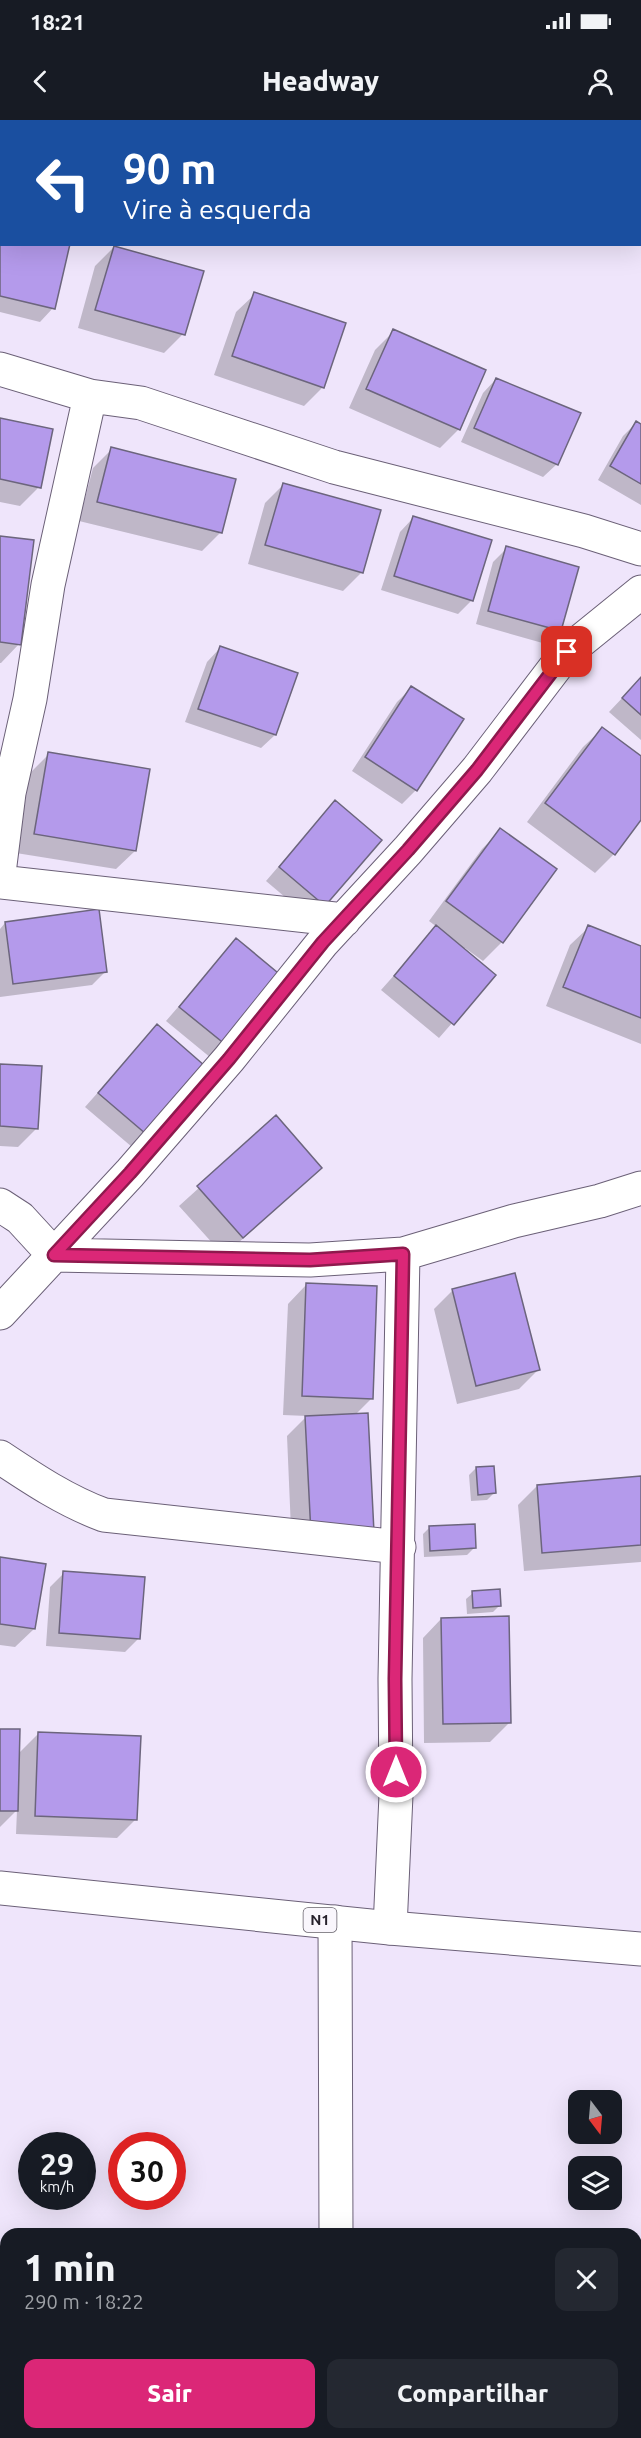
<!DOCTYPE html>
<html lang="pt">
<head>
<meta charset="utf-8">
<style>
  body { margin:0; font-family:Ubuntu,sans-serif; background:#242831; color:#f1f3f6; height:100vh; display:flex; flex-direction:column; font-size:22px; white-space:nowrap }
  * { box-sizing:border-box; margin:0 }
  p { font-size:20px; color:#9ea1a6 }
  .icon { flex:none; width:33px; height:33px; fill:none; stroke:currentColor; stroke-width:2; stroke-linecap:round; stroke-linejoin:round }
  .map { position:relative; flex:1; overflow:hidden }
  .details { position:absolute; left:0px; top:2108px; width:642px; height:212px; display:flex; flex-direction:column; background:#171b24; border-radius:18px 18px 0 0; box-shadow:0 6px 24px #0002 }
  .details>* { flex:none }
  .guide { position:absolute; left:0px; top:0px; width:642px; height:126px; box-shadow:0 6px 24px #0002; background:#1a4fa0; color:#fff; overflow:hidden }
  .needle { width:39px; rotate:164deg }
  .buttons { position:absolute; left:568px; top:1970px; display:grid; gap:12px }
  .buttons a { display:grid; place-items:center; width:54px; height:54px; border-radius:12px; background:#171b24; box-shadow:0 6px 24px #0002; font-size:30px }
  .speed { position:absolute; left:18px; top:2012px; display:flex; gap:12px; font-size:30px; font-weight:700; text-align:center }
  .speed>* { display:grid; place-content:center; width:78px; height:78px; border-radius:50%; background:#171b24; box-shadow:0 6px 24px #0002; line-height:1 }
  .speed small { font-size:15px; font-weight:400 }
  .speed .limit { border:9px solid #d22; background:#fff; color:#111 }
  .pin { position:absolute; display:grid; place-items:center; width:51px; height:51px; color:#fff; margin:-26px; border-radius:12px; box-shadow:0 3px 9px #0006 }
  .me { position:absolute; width:66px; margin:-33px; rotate:0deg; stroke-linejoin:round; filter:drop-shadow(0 0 4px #0008) }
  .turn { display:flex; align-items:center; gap:21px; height:126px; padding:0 24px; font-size:27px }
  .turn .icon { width:78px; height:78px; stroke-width:2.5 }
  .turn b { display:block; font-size:42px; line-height:51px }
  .round { display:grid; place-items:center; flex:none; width:63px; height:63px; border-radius:12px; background:#242831 }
  .summary { display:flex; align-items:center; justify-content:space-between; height:102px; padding:0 24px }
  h1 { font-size:36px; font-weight:800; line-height:45px }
  .button { display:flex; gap:12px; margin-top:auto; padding:12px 24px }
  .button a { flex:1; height:69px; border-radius:12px; background:#db2777; color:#fff; font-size:24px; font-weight:800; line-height:69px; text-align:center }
  .button a+a { background:#242831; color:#f1f3f6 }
  .status { display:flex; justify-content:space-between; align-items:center; height:42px; padding:0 30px; background:#171b24; direction:ltr }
  .status svg { height:16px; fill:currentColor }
  header { display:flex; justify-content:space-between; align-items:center; height:78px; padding:0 24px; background:#171b24; font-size:27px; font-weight:800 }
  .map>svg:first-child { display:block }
  .shadow { fill:#0003 }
  .building { fill:#b49aeb; stroke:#6c657d; stroke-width:1.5 }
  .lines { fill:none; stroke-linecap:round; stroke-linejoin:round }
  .street-casing { stroke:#6b6077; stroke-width:35 }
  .primary-casing { stroke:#6b6077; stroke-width:35 }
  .street { stroke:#fff; stroke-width:33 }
  .primary { stroke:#fff; stroke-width:33 }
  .route-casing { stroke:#8e194d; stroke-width:15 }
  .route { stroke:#db2777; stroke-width:10 }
  .labels { text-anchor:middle; stroke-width:5; stroke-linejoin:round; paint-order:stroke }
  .shield { fill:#f9f6fc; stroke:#65616a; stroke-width:1.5 }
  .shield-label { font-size:15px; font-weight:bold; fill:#26212b }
</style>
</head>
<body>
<div class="status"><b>18:21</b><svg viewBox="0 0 49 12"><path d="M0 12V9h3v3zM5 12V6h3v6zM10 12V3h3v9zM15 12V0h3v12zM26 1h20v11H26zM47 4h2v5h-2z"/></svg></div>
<header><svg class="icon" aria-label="back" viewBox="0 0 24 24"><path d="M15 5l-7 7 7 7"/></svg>Headway<svg class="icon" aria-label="person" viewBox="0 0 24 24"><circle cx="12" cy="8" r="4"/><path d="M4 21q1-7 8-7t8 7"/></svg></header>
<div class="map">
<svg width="641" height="2318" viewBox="0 0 641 2318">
  <rect width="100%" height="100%" fill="#efe5fb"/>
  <path class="shadow" d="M126,0H232L125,2Z
    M0,108L2,124L53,188L40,202L0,192Z
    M114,127L183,214L164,233L78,208L95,146Z
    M255,174L323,267L304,286L214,255L236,192Z
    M394,211L484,251L458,310L440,328L349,288L375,230Z
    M496,259L557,344L543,357L461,322L483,273Z
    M0,299L39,367L20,386L0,382Z
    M636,303L641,305V385L598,360L623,316Z
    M112,329L221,412L202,431L79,401L93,348Z
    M284,364L362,452L343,471L248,444L265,383Z
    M413,398L472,480L458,494L381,470L400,412Z
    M0,418L19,524L1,543H0Z
    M507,428L560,510L546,524L476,504L493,442Z
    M220,528L275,615L261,628L185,602L207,542Z
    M641,558V620L609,592Z
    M411,568L416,670L402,684L352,651L397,582Z
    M602,609L641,638V698L614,734L595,753L527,702L583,627Z
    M49,634L135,731L116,749L16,733L30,653Z
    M322,696L380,720L311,799L266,761Z
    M501,710L502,822L483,841L465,828L464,830L494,855L439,918L381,870L437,807L429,801L482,729Z
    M5,803L106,851L92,865L0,877V809Z
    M589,807L641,827V924L546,886L570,825Z
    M236,820L280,857L211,938L166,901Z
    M157,906L203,946L132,1027L85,987Z
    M0,945L37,1008L18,1027L0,1026Z
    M276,998L320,1048L224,1136L179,1086Z
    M306,1165L371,1279L355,1295L353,1430L292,1433L287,1316L307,1296L283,1295L288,1184Z
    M453,1170L538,1250L519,1269L457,1284L434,1189Z
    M476,1348L494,1373L487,1380L471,1381L469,1355Z
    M641,1358V1442L524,1451L518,1385L537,1366Z
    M430,1407L474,1428L467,1435L424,1437L423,1414Z
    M0,1438L34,1509L15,1527L0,1525Z
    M64,1453L139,1518L125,1532L46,1526L50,1467Z
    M473,1473L500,1485L493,1492L467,1494L466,1479Z
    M441,1499L509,1603L490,1622L424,1623L423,1518Z
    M0,1610L18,1634L38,1614L136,1699L117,1718L16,1714L17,1690L0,1707Z"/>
  <path class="building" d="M170,0H234V2Z
    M0,106L2,124H70L55,189L0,176Z
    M114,126L204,151L185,215L95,190Z
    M254,172L346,203L324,268L232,236Z
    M393,209L486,250L460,310L366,269Z
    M496,258L581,293L558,345L474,308Z
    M0,298L53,309L41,368L0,359Z
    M636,301L641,304V364L610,346Z
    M111,327L236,359L222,413L97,382Z
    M283,363L381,390L363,453L265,425Z
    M413,396L492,420L473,481L394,456Z
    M0,416L34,420L21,525L0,522Z
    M506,426L579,447L561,511L488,491Z
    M220,526L298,553L276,615L198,589Z
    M641,557V595L622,578Z
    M411,566L464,599L417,671L365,637Z
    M602,607L641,636V700L615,735L545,683Z
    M48,632L150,649L136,731L34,714Z
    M335,680L382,720L325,786L279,747Z
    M500,708L557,749L503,823L446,781Z
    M99,789L107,852L13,864L5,802Z
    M436,805L496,855L454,905L394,856Z
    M588,805L641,826V898L563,867Z
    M236,818L283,857L226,925L179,887Z
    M157,904L205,946L146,1014L98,973Z
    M0,944L42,946L38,1009L0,1006Z
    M276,995L322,1048L243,1118L197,1066Z
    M515,1153L540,1250L476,1266L452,1169Z
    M306,1163L377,1166L373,1279L302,1276Z
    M368,1293L374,1412L311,1414L305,1296Z
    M494,1346L496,1373L478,1375L476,1347Z
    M641,1356V1425L542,1433L537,1365Z
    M475,1404L476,1428L430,1431L429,1406Z
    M0,1437L46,1444L35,1509L0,1504Z
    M63,1451L145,1457L140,1519L59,1513Z
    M500,1469L501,1486L473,1488L472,1471Z
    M509,1496L511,1603L443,1604L441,1498Z
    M0,1609H20L18,1691H0Z
    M38,1612L141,1616L137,1700L35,1696Z"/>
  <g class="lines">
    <g class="street-casing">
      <path id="street" d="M0,249L90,276L141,283L334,347L584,411L641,429
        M0,745L9,673L30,579L48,465L90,276
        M0,762L344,800
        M0,1085L20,1098L54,1135L310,1140L403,1134
        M0,1193L130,1053L229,939L323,822L408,730L477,650L567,532L641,472
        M0,1337C33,1359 66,1381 104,1395L399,1427
        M335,1802L336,2114
        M390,1808L396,1675L395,1559L403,1134L514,1101L600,1081L641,1068
        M0,2239L6,2240
        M361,2313L362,2318"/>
    </g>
    <g class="primary-casing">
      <path id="primary" d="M0,1768L390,1808L641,1829"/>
    </g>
    <use href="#street" class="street"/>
    <use href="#primary" class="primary"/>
  </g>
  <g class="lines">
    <g class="route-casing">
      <path id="route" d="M396,1652L395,1559L403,1134L310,1140L54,1135L130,1053L229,939L323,822L408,730L477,650L567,532"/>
    </g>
    <use href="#route" class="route"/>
  </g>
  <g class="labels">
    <rect class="shield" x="303.5" y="1788" width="33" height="24" rx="4.5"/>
    <g class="shield-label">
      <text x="320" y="1805">N1</text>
    </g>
  </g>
</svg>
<div class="buttons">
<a><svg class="needle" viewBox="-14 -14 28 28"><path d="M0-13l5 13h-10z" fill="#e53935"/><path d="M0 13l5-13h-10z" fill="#9ea1a6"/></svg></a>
<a><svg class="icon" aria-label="layers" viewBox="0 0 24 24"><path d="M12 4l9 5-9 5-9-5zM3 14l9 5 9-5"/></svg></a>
</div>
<div class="speed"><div>29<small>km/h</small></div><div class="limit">30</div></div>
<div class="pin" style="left:567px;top:532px;background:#d93025"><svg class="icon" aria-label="arrive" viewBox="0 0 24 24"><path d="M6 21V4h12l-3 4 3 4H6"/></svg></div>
<svg class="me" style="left:396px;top:1652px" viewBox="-20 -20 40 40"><circle r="17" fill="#db2777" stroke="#fff" stroke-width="3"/><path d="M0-11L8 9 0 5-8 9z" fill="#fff"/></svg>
<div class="guide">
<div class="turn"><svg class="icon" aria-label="left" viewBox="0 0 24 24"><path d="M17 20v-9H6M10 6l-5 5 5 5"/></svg><div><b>90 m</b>Vire à esquerda</div></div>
</div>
<section class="details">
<div class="summary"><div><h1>1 min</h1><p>290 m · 18:22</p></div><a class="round"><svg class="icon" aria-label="close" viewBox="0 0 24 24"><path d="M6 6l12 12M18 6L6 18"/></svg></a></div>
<div class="button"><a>Sair</a><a>Compartilhar</a></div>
</section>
</div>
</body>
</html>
